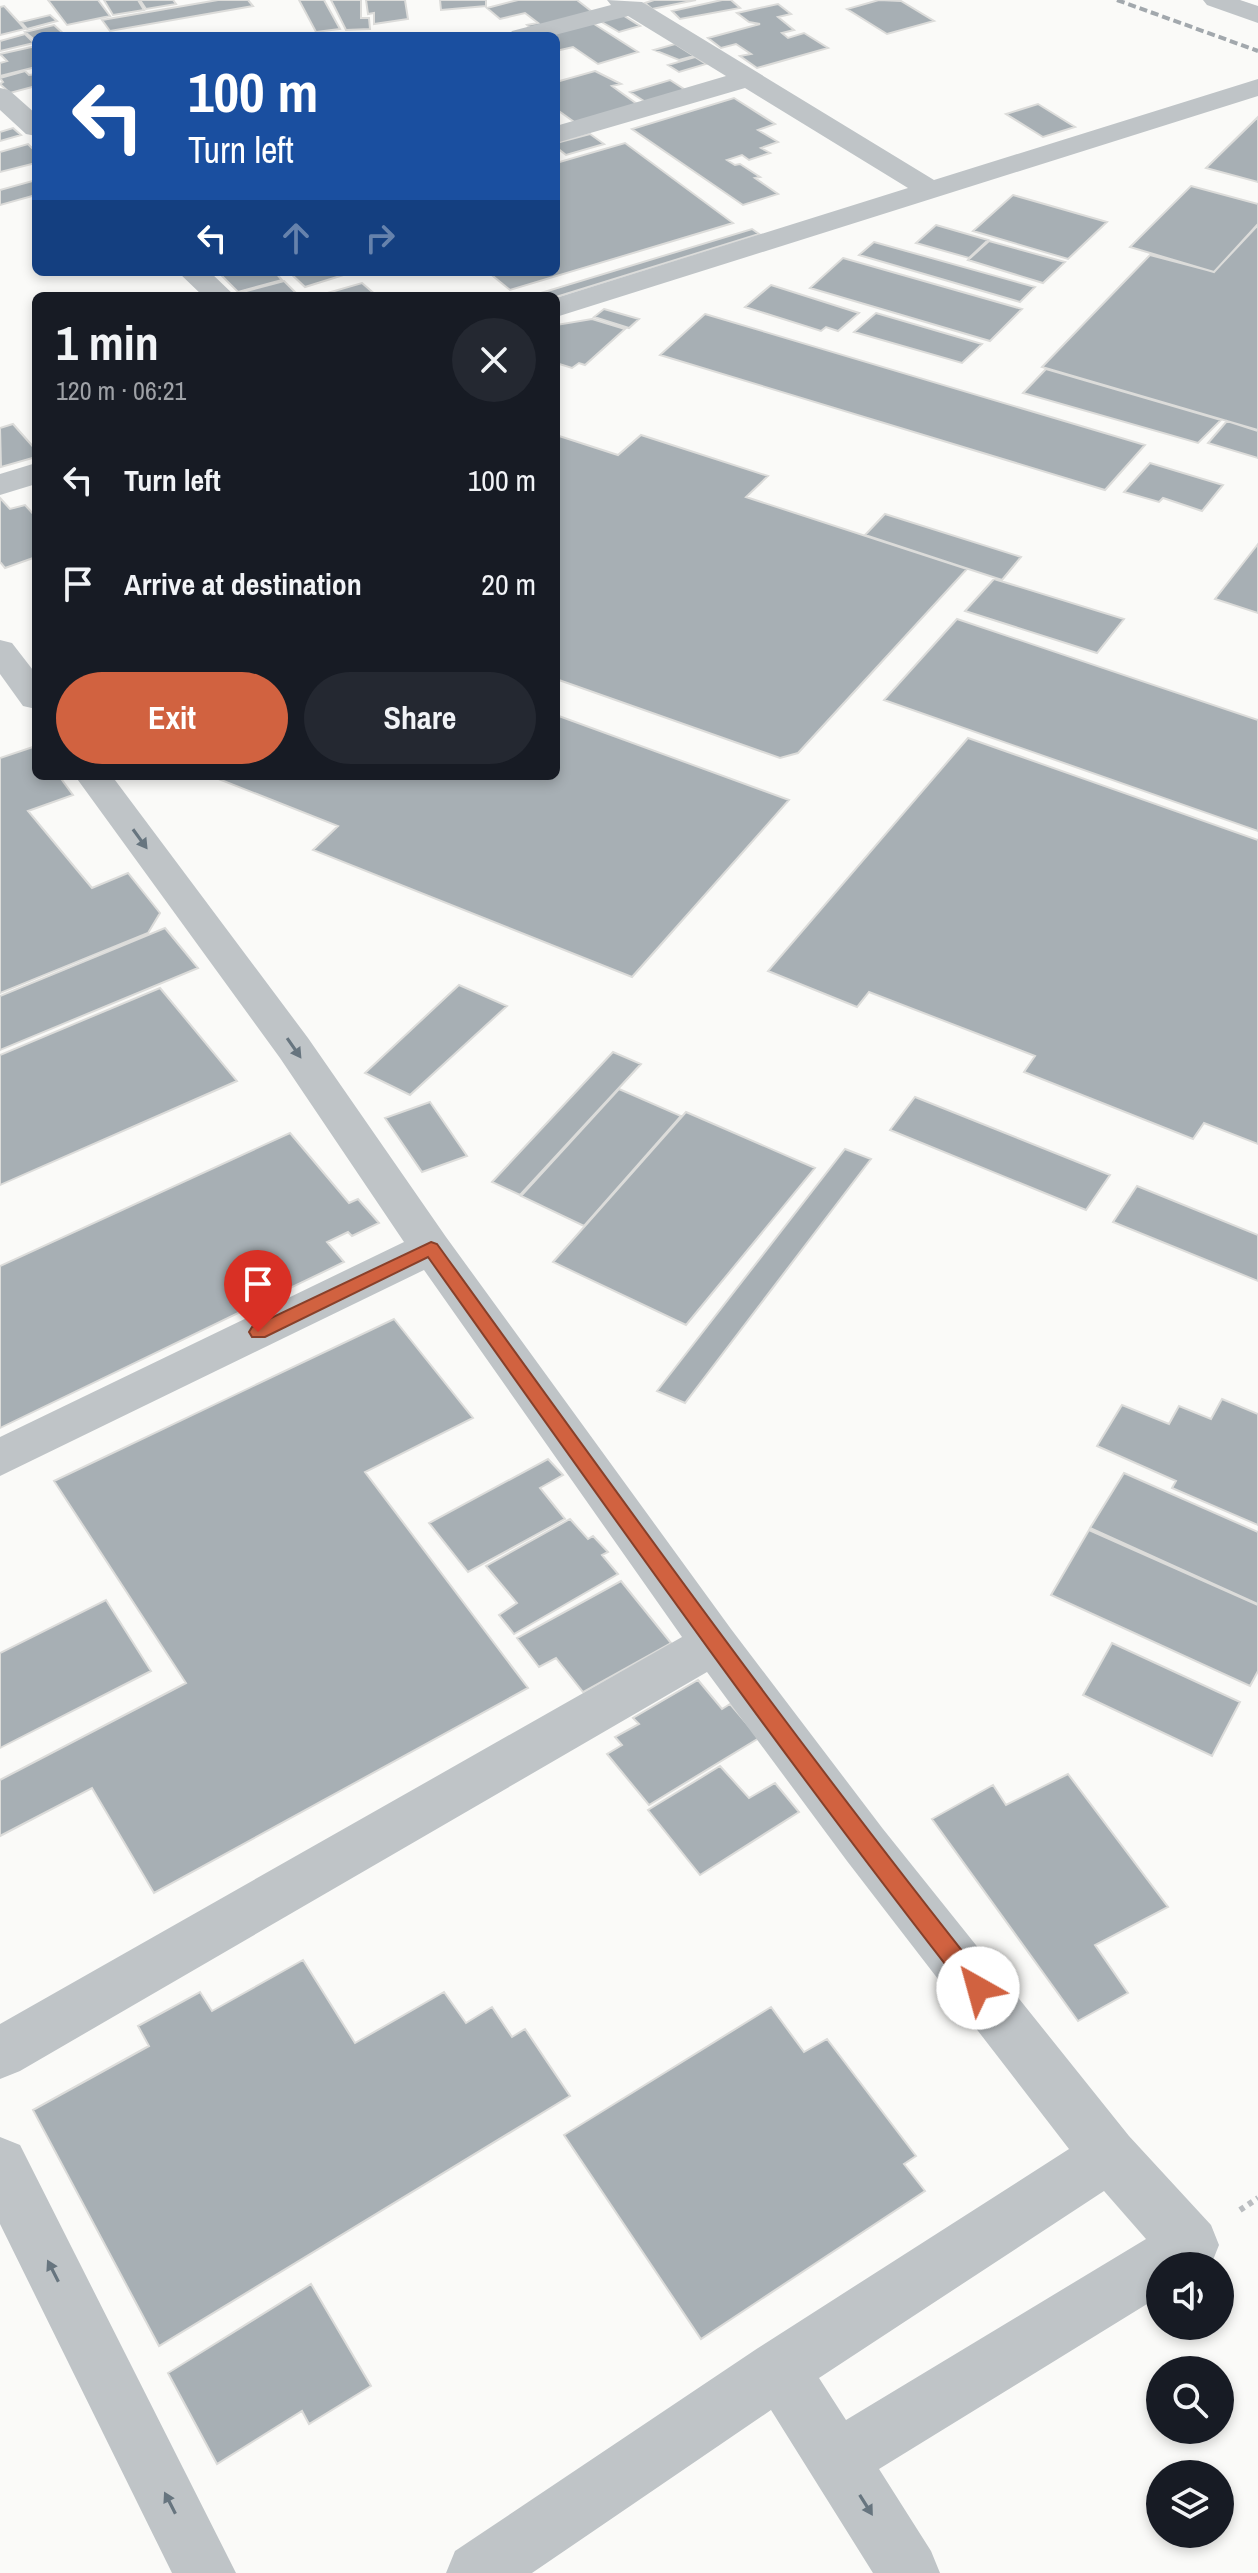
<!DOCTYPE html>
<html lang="en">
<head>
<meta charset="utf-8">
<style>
  body { margin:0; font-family:"Archivo Narrow",sans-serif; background:#242831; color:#f1f3f6; height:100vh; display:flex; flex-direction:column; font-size:30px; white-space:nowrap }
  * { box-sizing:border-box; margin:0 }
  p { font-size:26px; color:#9ea1a6 }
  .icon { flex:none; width:44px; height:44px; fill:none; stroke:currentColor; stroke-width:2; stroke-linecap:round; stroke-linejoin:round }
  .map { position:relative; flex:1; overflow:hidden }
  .sheet { position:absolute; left:32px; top:292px; width:528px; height:488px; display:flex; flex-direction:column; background:#171b24; border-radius:12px; box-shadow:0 4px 12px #0003 }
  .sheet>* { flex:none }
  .banner { position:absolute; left:32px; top:32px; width:528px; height:244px; border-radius:12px; box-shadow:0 4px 12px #0003; background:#1a4fa0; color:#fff; overflow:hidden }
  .buttons { position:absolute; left:1146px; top:2252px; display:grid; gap:16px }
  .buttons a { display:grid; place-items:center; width:88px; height:88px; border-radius:50%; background:#171b24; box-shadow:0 4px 12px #0003; font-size:40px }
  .pin { position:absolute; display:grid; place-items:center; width:68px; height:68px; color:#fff; margin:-82px -34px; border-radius:50% 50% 50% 0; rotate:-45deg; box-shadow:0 0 8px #0007 }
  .pin .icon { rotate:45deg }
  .me { position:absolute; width:88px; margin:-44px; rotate:322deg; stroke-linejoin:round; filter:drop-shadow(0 0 6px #0008) }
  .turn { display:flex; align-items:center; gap:28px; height:168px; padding:0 24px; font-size:36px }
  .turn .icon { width:104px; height:104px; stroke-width:2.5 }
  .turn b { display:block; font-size:56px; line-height:68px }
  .lanes { display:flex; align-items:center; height:76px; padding:0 24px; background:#0003; justify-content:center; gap:40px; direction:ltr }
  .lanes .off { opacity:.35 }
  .round { display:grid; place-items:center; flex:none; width:84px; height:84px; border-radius:42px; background:#242831 }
  .headline { display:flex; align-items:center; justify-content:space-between; height:136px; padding:0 24px }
  h1 { font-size:48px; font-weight:700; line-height:60px }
  .cta { display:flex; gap:16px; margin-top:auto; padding:16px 24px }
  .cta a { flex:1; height:92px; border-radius:48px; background:#d16240; color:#fff; font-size:32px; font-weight:700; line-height:92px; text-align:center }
  .cta a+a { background:#242831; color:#f1f3f6 }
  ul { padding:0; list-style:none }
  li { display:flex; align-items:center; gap:24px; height:104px; padding:0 24px }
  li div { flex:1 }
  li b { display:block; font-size:30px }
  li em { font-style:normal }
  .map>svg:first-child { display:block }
  .building { fill:#a7afb4; stroke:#dcdcda; stroke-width:2 }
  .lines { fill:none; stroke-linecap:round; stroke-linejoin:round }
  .path { stroke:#babdc0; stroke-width:6; stroke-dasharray:5 5; stroke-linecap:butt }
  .minor { fill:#bfc4c7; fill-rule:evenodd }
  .rail { stroke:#a2a8ad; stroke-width:4; stroke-dasharray:8 4; stroke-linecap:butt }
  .oneway { fill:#67757f }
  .route { fill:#d16240; stroke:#88402a; stroke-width:2 }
</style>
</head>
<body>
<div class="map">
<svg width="1258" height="2573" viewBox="0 0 1258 2573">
  <rect width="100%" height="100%" fill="#fafaf8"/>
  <path class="building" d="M48,0H98L110,16L67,25Z
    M104,0H138L144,10L113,15Z
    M140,0H173L176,4L146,9Z
    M218,0H248L253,6L110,31L102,20Z
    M299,0H324L340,29L316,32Z
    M331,0H361V18H369L370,29L346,30Z
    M366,0H405L408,19L374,24V13L368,14Z
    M440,0H486V6L441,10Z
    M518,0H577L595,14L531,29L527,25L538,23L525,13L500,19L487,8Z
    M696,0L652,9L645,3L654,0Z
    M722,0H731L740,8L680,19L672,11Z
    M879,0L901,1L934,21L887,34L847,9Z
    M778,4L791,14L778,17L794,30L782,33L788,38L804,33L828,48L757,68L740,56L751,54L736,44L721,48L708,38L760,24L749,22L737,13Z
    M4,6L25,29L0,35V7Z
    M621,14L640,26L619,32L600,21Z
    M50,15L57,21L27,29L21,22Z
    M591,22L638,52L598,64L573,47L556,51V36H535Z
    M54,25L65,35L36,36V41L25,32Z
    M25,34L34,43L0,51V41Z
    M675,44L694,56L679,60L654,50Z
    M36,46V67L0,76V63L7,61L0,54Z
    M695,57L706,64L679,72L668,65Z
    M25,71L29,75L36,74V86L10,93L0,84L3,82L0,78Z
    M595,71L621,84L612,86L637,104L577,124L556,109V82Z
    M670,80L687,91L647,103L630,92Z
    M734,98L775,124L758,130L778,142L761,148L770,153L749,160L742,155L727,160L735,165L740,164L760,177L755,178L778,194L743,205L632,129Z
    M1038,104L1075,127L1043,137L1006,114Z
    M1258,117V182L1206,168Z
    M13,128L21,135L0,141V132Z
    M590,134L604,144L566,155L556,147V143Z
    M625,143L733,223L510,290L488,272H556V163Z
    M28,144L36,152V163L0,172V152Z
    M36,180V195L0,205V190Z
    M1191,186L1258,204V224L1214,272L1130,247Z
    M1013,195L1107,222L1068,259L973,231Z
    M936,225L988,240L969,258L916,243Z
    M1258,225V430L1042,367L1150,255L1214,272Z
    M752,229L759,234L556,297L531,296Z
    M989,241L1065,262L1043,283L968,260Z
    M874,242L1035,287L1020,302L859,255Z
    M843,258L1022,309L990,341L810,288Z
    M231,272H275L282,280L238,292L221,275Z
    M289,272H353L305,287Z
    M284,281L299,296H242L239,293Z
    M362,283L377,296H317Z
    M771,285L859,313L838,331L826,327L821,331L745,307Z
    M604,309L639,319L629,328L594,317Z
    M876,313L982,344L962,363L854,332Z
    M705,314L1145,445L1105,490L660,355Z
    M592,319L625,329L585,365L579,363L572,368L556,363V325Z
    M1046,369L1221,420L1198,443L1023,393Z
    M1227,421L1258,431V458L1208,443Z
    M13,424L36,450V457L1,467L0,428Z
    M556,435L618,455L641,435L768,476L746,497L967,569L798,753L780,758L556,679Z
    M1150,463L1223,485L1202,511L1163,498L1159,502L1124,492Z
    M0,498L10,509L25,505L36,517V557L5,568L0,562Z
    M885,514L1021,557L1002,580L865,535Z
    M1258,544V613L1215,599Z
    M994,579L1124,619L1097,653L965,611Z
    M957,619L1258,720V831L884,700Z
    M556,715L789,800L632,977L313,850L338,826L211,776H556Z
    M968,738L1258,840V1144L1204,1123L1193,1139L1024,1072L1035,1056L869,992L857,1007L768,971Z
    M36,746V776H59L73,795L28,811L92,888L128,873L160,913L148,933L0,993V758Z
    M165,928L198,968L0,1050V996Z
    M459,985L507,1006L410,1095L365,1073Z
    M160,988L237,1081L0,1185V1055Z
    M613,1052L641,1064L520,1195L492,1182Z
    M619,1089L681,1116L584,1226L521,1196Z
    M915,1097L1110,1175L1086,1210L890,1130Z
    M430,1102L467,1156L422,1172L385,1118Z
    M686,1112L815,1168L686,1325L553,1262Z
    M290,1133L349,1203L358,1199L379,1223L352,1236L348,1232L327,1242L344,1262L0,1428V1266Z
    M845,1149L871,1159L685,1403L657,1391Z
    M1137,1186L1258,1235V1281L1113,1222Z
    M394,1319L473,1418L365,1472L528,1688L154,1893L92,1788L0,1836V1780L186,1683L54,1481Z
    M1222,1399L1258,1414V1525L1172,1488L1176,1481L1097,1446L1122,1405L1169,1424L1179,1406L1211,1419Z
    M548,1459L563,1475L540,1488L565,1519L468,1572L429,1523Z
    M1124,1473L1258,1532V1604L1090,1528Z
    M570,1519L588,1539L593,1536L608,1552L602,1555L618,1574L514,1634L499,1615L517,1603L486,1566Z
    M1089,1530L1258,1605V1671L1250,1686L1051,1595Z
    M621,1581L671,1643L583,1692L556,1658L539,1667L517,1638Z
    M106,1600L151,1671L0,1748V1653Z
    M1112,1643L1240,1702L1212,1756L1083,1695Z
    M698,1680L722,1709L730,1704L759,1738L649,1805L607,1754L622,1745L615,1737L639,1724L633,1718Z
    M720,1766L749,1798L775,1783L799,1812L700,1875L648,1810Z
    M1068,1774L1168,1907L1095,1945L1128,1993L1078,2021L932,1819L993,1785L1006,1805Z
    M303,1960L355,2043L444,1992L466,2023L492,2007L512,2037L525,2029L570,2096L159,2346L33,2110L149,2046L138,2026L200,1992L212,2011Z
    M771,2007L804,2052L827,2039L916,2156L904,2164L925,2191L701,2339L564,2135Z
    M311,2284L371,2386L309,2424L302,2411L217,2464L168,2373Z"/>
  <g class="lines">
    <path class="path" d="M1240,2210L1258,2198"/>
    <path class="minor" d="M607,0L642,2L934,180L1258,79V96L556,317V298L908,188L745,88L556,143V126L726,76L628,16L551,36H508L512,31L611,5Z
      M1203,0H1240L1258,6V23L1207,5Z
      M0,88L9,90L36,114V136L26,134L0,110Z
      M178,272H210L235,296H203Z
      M36,463V484L0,495V474Z
      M0,640L12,643L36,674V709L23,706L0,674Z
      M75,776H112L308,1038L446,1237L731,1629L883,1829L1129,2136L1211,2225L1219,2245L1211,2265L1160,2266V2296L879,2469L931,2551L940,2573H873L771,2410L532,2573H446L455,2551L758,2348L1069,2149L847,1861L707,1672L20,2071L0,2079V2024L682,1637L424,1270L0,1476V1437L404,1242L280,1058ZM1104,2191L1146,2239L846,2420L819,2378Z
      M0,2137L20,2145L236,2573H172L0,2224Z"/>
    <path class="rail" d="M1117,0L1258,51"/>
  </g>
  <defs><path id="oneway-solid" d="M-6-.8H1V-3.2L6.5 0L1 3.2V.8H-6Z" transform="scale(2)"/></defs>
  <g class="oneway">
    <use href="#oneway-solid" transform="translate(140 839) rotate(54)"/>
    <use href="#oneway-solid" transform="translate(294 1048) rotate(55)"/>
    <use href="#oneway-solid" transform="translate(53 2271) rotate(-117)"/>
    <use href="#oneway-solid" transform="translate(170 2503) rotate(-117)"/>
    <use href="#oneway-solid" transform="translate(866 2505) rotate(58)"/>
  </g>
  <path class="route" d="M431,1242L437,1244C616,1492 795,1741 986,1981L989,1988L986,1996L978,1999L970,1996C781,1755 605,1506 428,1257L265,1337H252L249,1332L252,1327Z"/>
</svg>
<div class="buttons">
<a><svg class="icon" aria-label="sound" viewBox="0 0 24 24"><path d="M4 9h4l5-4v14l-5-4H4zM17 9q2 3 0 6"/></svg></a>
<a><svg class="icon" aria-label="search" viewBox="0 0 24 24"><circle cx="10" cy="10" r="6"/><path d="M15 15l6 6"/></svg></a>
<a><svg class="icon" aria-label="layers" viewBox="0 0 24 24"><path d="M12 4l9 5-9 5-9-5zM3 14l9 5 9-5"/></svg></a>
</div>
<div class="pin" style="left:258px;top:1332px;background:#d93025"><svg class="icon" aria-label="arrive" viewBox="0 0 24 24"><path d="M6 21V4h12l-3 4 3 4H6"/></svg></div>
<svg class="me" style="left:978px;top:1988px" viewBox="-20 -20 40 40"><circle r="19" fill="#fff"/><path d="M0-13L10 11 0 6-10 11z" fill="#d16240"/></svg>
<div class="banner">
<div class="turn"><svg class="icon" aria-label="left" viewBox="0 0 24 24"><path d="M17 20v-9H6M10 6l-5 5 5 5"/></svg><div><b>100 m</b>Turn left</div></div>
<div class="lanes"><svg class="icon" aria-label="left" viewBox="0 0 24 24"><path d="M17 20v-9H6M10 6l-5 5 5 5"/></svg><svg class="icon off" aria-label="ahead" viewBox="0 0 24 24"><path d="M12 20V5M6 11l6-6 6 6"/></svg><svg class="icon off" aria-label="right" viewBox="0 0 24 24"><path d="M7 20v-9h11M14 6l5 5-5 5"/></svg></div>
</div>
<section class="sheet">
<div class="headline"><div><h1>1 min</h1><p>120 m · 06:21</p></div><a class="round"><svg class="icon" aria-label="close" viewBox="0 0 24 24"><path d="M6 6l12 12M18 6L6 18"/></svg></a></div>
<ul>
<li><svg class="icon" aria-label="left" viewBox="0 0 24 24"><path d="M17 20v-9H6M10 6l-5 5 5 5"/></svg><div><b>Turn left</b></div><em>100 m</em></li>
<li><svg class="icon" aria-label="arrive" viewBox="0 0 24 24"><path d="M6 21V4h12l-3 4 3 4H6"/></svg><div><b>Arrive at destination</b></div><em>20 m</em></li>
</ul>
<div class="cta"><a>Exit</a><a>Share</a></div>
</section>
</div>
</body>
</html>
